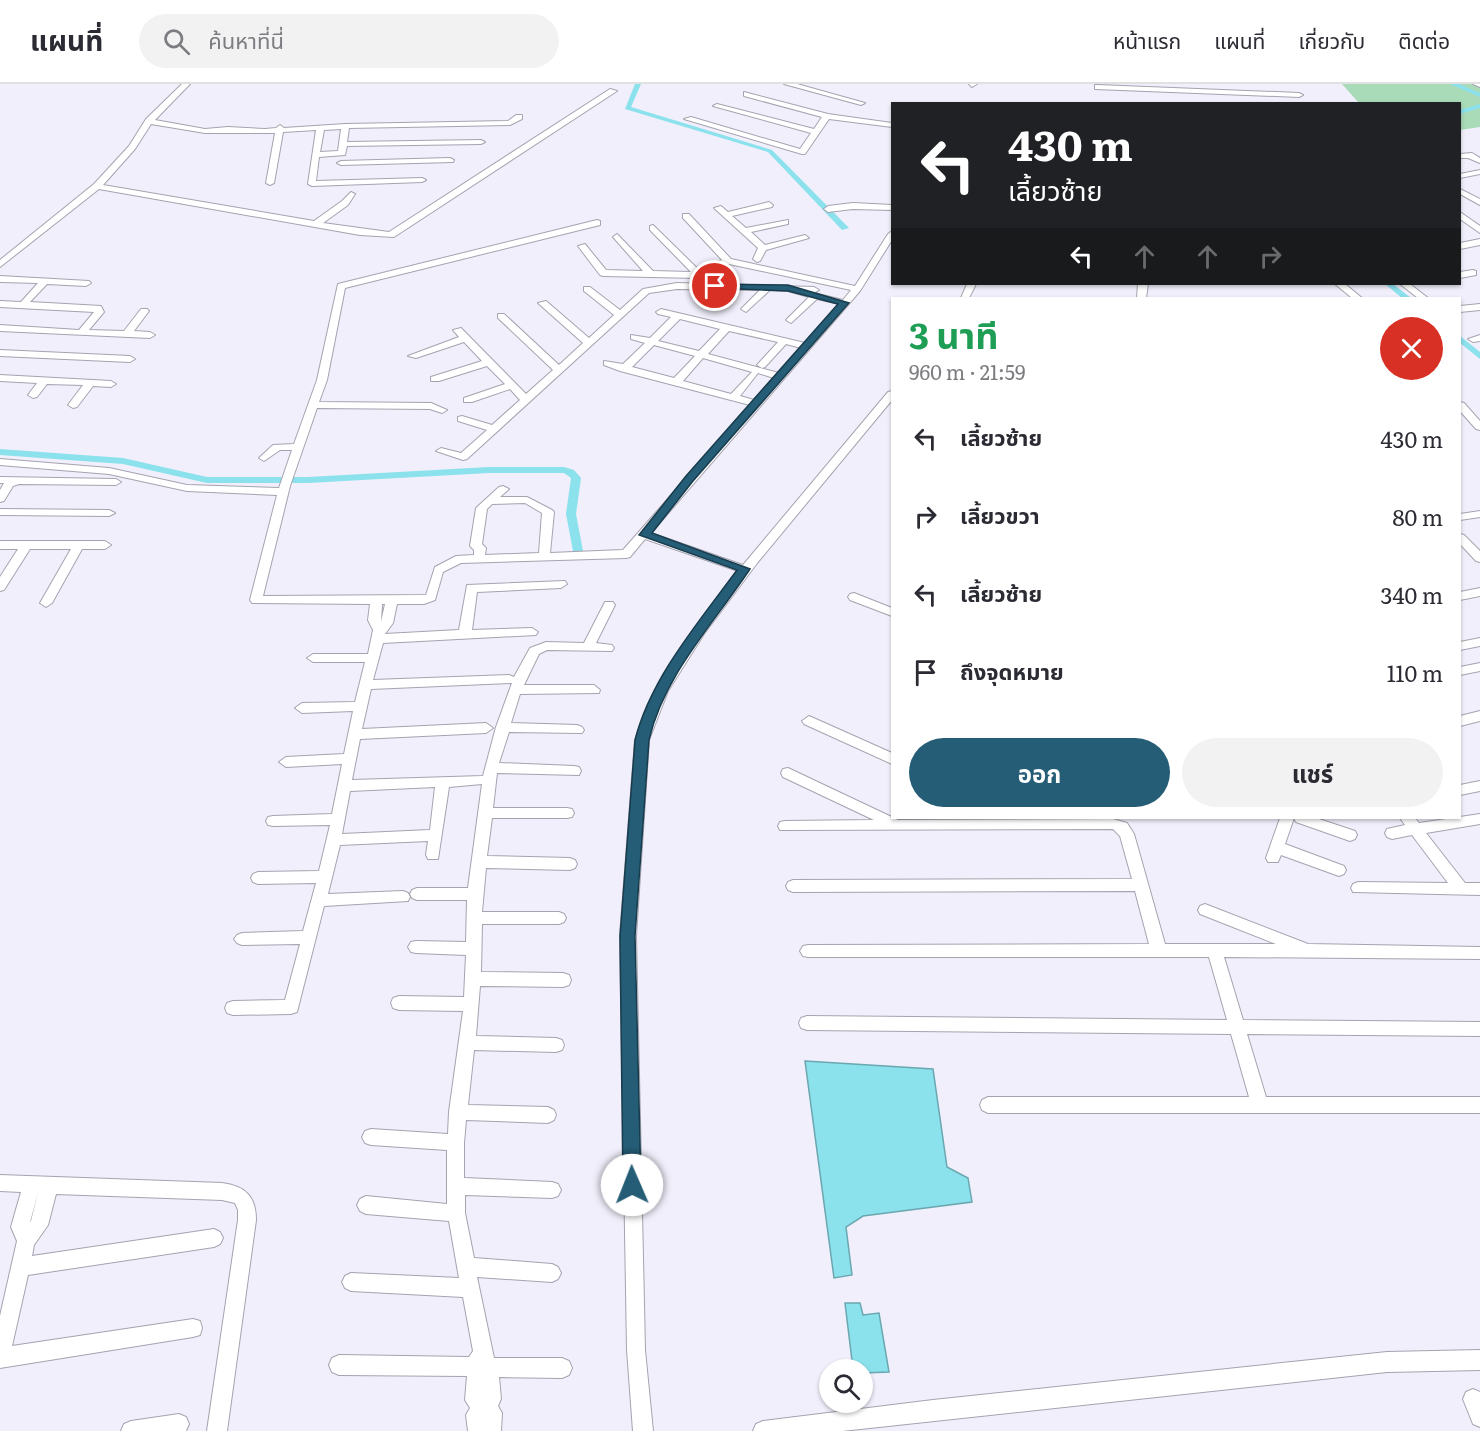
<!DOCTYPE html>
<html lang="th">
<head>
<meta charset="utf-8">
<style>
  body { margin:0; font-family:Literata,"Noto Sans Thai",serif; background:#f2f2f3; color:#2b2b33; height:100vh; display:flex; flex-direction:column; font-size:22px; white-space:nowrap }
  * { box-sizing:border-box; margin:0 }
  p { font-size:20px; color:#7c7c81 }
  .icon { flex:none; width:33px; height:33px; fill:none; stroke:currentColor; stroke-width:2; stroke-linecap:round; stroke-linejoin:round }
  .map { position:relative; flex:1; overflow:hidden }
  .side { position:absolute; left:891px; top:213px; width:570px; height:522px; display:flex; flex-direction:column; background:#fff; border-radius:0px; box-shadow:0 2px 4px #0004 }
  .side>* { flex:none }
  .banner { position:absolute; left:891px; top:18px; width:570px; height:183px; border-radius:0px; box-shadow:0 2px 4px #0004; background:#202124; color:#fff; overflow:hidden }
  .buttons { position:absolute; left:819px; top:1275px; display:grid; gap:12px }
  .buttons a { display:grid; place-items:center; width:54px; height:54px; border-radius:50%; background:#fff; box-shadow:0 2px 4px #0004; font-size:30px }
  .pin { position:absolute; display:grid; place-items:center; width:51px; height:51px; color:#fff; margin:-26px; border:3px solid #fff; border-radius:50%; box-shadow:0 2px 6px #0007 }
  .me { position:absolute; width:66px; margin:-33px; rotate:359deg; stroke-linejoin:round; filter:drop-shadow(0 0 4px #0008) }
  .turn { display:flex; align-items:center; gap:21px; height:126px; padding:0 18px; font-size:27px }
  .turn .icon { width:78px; height:78px; stroke-width:2.5 }
  .turn b { display:block; font-size:42px; line-height:51px }
  .lanes { display:flex; align-items:center; height:57px; padding:0 18px; background:#0003; justify-content:center; gap:30px; direction:ltr }
  .lanes .off { opacity:.35 }
  .round { display:grid; place-items:center; flex:none; width:63px; height:63px; border-radius:32px; background:#f2f2f3 }
  .summary { display:flex; align-items:center; justify-content:space-between; height:102px; padding:0 18px }
  h1 { font-size:36px; font-weight:700; line-height:45px; color:#1e9e55 }
  .cta { display:flex; gap:12px; margin-top:auto; padding:12px 18px }
  .cta a { flex:1; height:69px; border-radius:36px; background:#255d77; color:#fff; font-size:24px; font-weight:700; line-height:69px; text-align:center }
  .cta a+a { background:#f2f2f3; color:#2b2b33 }
  ul { padding:0; list-style:none }
  li { display:flex; align-items:center; gap:18px; height:78px; padding:0 18px }
  li div { flex:1 }
  li b { display:block; font-size:22px }
  li em { font-style:normal }
  header { display:flex; align-items:center; gap:36px; box-sizing:border-box; height:84px; padding:0 30px; background:#fff; border-bottom:2px solid #e1e1e2 }
  header strong { font-size:28px }
  nav { display:flex; gap:33px; margin-inline-start:auto; font-size:21px }
  .search { width:420px; height:54px; background:#f2f2f3; display:flex; align-items:center; gap:15px; box-sizing:border-box; padding:0 21px; border-radius:33px; color:#7c7c81; font-size:22px }
  .map>svg:first-child { display:block }
  .green { fill:#aadbb9 }
  .water { fill:#8be1ec; stroke:#6ba7b0; stroke-width:1.5 }
  .lines { fill:none; stroke-linecap:round; stroke-linejoin:round }
  .canal { fill:#8be1ec; fill-rule:evenodd }
  .street-casing { stroke:#a5a3af; stroke-width:2 }
  .street { fill:#fff; fill-rule:evenodd }
  .route { fill:#255d77; stroke:#183c4d; stroke-width:1.5 }
</style>
</head>
<body>
<header>
<strong>แผนที่</strong>
<div class="search"><svg class="icon" aria-label="search" viewBox="0 0 24 24"><circle cx="10" cy="10" r="6"/><path d="M15 15l6 6"/></svg>ค้นหาที่นี่</div>
<nav><a>หน้าแรก</a><a>แผนที่</a><a>เกี่ยวกับ</a><a>ติดต่อ</a></nav>
</header>
<div class="map">
<svg width="1480" height="1347" viewBox="0 0 1480 1347">
  <rect width="100%" height="100%" fill="#f1effb"/>
  <path class="green" d="M1342,0H1480V43L1460,46V20L1359,19Z"/>
  <path class="water" d="M805,977L933,985L947,1083L968,1094L972,1118L863,1132L846,1143L852,1191L834,1194Z
    M845,1219H860L863,1231L879,1229L889,1288L863,1289L862,1286L853,1285Z"/>
  <g class="lines">
    <path class="canal" d="M635,0H641L631,23L772,66L849,144L842,146L768,68L625,25Z
      M1450,0H1459L1480,9V13Z
      M1480,20V24L1460,30V26Z
      M1385,200H1393L1411,214H1402Z
      M1460,252L1480,268V275L1460,259Z
      M0,365L123,374L207,393H308L489,383H564L574,386L581,394L576,430L583,467L578,470L573,467L566,430L571,394L564,389H489L308,399H207L123,380L0,371Z"/>
    <g class="street-casing">
      <path id="street" d="M182,0H190L155,36L205,45L228,43L265,45L276,44L280,41L284,44L345,40L508,37L516,31H522V35L510,41L349,44L347,58L481,56L485,58L481,60L347,62L345,71L319,73L316,97L422,94L426,96L422,98L312,102L308,100L316,46L283,48L274,99L270,101L266,99L275,49H205L151,40L135,65L103,101L314,137L342,117L351,108L355,110L348,121L323,139L389,148L610,5L617,7L394,153L360,151L99,105L0,183V176L94,100L129,62L146,35ZM341,45L338,67L320,68L324,46Z
        M784,0H797L865,19L861,21Z
        M969,0H977L972,3Z
        M1473,0H1480V3Z
        M1098,1L1299,9L1303,11L1299,13L1095,5V1Z
        M744,8L828,30L892,39V43L829,35L805,70H802L684,35L691,33L800,65L811,49L713,22L717,20L814,45L822,33L744,12Z
        M1472,69L1480,74V79L1468,74H1460V70Z
        M450,74L454,76L453,78L341,81L337,79L341,77Z
        M1480,86V90L1460,94V90Z
        M1460,105L1480,115V121L1460,110Z
        M769,118L773,121L772,123L732,132L746,144L788,136V140L751,148L765,161L805,151L809,154L766,166L760,177L757,178L753,175L758,164L714,124L721,122L728,128Z
        M853,119L892,121V126L853,125L828,128L824,125L828,122Z
        M1460,128L1480,142V149L1460,135Z
        M683,130H689L731,175L855,202L888,150L892,147V156L860,207L651,449L743,481L888,308L892,307V316L758,478L704,550L668,607L649,656L636,852L645,1266L653,1347H633L627,1266L620,852L635,656L647,623L665,588L738,487L645,455L630,473L626,474L461,479L443,488L435,516L424,520H397L393,539L385,550L459,546L467,501L565,497L567,500L561,504L477,508L472,546L532,544L538,548L536,551L383,559L373,596L509,591L514,593L530,564L546,558L584,559L605,518H613L615,521L596,559L612,561L614,564L612,567L547,566L539,570L524,601H594L600,606L599,609L520,610L511,639L577,641L582,643L584,646L582,649L509,648L499,679L574,682L579,683L581,687L579,691L497,689L493,724H567L572,725L574,729L572,733L567,734H492L487,772L570,774L575,776L577,780L575,784L570,786L486,784L482,828H559L564,830L566,834L564,838L559,840H482L481,888L563,889L569,891L571,896L569,901L563,903L480,902L476,952L556,954L562,956L564,961L562,966L556,968L474,966L468,1021L548,1023L554,1026L556,1031L554,1036L548,1039L466,1036L464,1059V1094L552,1098L558,1100L561,1106L558,1112L552,1114L465,1111V1129L474,1174L552,1180L558,1183L561,1189L558,1195L552,1198L477,1193L494,1274H562L569,1277L572,1284L569,1291L562,1294L499,1293L501,1315L498,1322L502,1329L501,1347H468L466,1331L470,1324L465,1316L467,1292L339,1291L332,1288L329,1281L332,1274L339,1271L469,1273L473,1267L463,1213L351,1207L345,1204L342,1198L345,1192L351,1189L459,1194L449,1137L366,1130L360,1127L357,1121L360,1115L366,1112L447,1120V1066L371,1061L365,1059L362,1053L365,1047L371,1045L448,1050L449,1028L463,927L399,926L393,924L391,919L393,914L399,912L464,913L466,871L416,869L411,868L408,863L411,858L416,857L466,858L467,816H417L412,814L410,810L412,806L417,804H468L482,700L449,703L438,775H428L426,771L428,757L340,761L328,810L403,807L408,809L410,813L408,817L324,822L297,928L291,930L233,931L227,929L225,924L227,919L233,917L285,916L300,860L242,861L237,859L234,855L237,851L242,849L303,847L316,799L258,800L253,798L251,794L253,790L258,788L319,787L330,741L273,742L268,741L266,737L268,733L273,732L332,730L342,680L286,683L279,678L286,673L344,670L353,627L302,629L295,624L302,619L355,618L365,578H313L307,574L313,570H368L373,546L368,536L370,520L252,519L250,516L277,411L187,407L109,390L0,381V375L109,384L187,401L279,404L292,366H280L264,377L259,374L273,361L294,360L317,296L338,200L597,136L600,137V141L345,204L327,296L319,318L431,319L447,326L442,329L430,325L317,324L290,402L263,512L426,511L435,483L456,472L474,471V466L470,462L476,424L499,403L503,402L509,405L500,413H527L552,426L554,428L550,469L623,466L750,321L620,287L604,281V277L623,280L645,259L631,255V251L650,254L671,233L658,230L656,228L661,225L805,259L839,220L817,215L791,239L786,236L809,213L788,207L770,206L746,228L741,225L760,206L677,205L649,209L467,375L463,376L436,367L441,364L461,369L487,346L458,337V333L462,332L492,341L520,316L510,305L472,318H464V314L505,300L487,282L439,297H431V293L482,277L464,258L416,274L408,272L459,253L453,246L461,244L526,310L553,286L498,234V230H504L559,281L583,259L538,219L546,217L589,254L614,231L584,207V203H590L620,226L643,205L677,199L814,203L819,206L815,208L818,210L843,216L851,206L729,180L699,194L603,192L600,191L578,162L585,160L606,186L643,187L613,153L617,150L653,187L691,188L650,146V142L653,141L700,187L722,176L683,134ZM680,235L720,245L699,267L658,257ZM729,247L778,258L757,281L762,284L765,283L786,260L801,264L779,289L708,270ZM654,261L695,272L674,294L632,283ZM703,274L752,288L731,310L683,297ZM758,289L774,294L754,316L740,312ZM525,419L542,429L539,469L485,471L486,464L482,460L487,425L492,420ZM382,520H385L381,538ZM512,599L496,643L483,692L352,696L360,655L486,649L493,644L486,639L362,645L371,605ZM435,703L430,746L342,750L350,707Z
        M1480,155V161L1460,165V159Z
        M1473,186L1476,187V191L1460,194V188Z
        M0,192L89,197L91,199L86,202L47,200L30,218L101,222L104,228L89,246L124,247L141,225H147L149,227L134,247L150,248L155,251L150,254L0,247V241L79,246L94,228L0,223V217L21,218L38,199L0,198Z
        M967,200H976L969,214H961Z
        M1138,200H1148L1146,214H1137Z
        M1335,200H1345L1362,214H1352Z
        M1400,200H1410L1428,214H1418Z
        M1480,220V226L1460,228V222Z
        M1480,251V257L1473,258L1468,255Z
        M0,266L130,272L135,275L130,278L0,272Z
        M0,291L111,297L116,300L111,303L93,302L77,323L73,324L68,321L83,301L47,300L37,313L33,314L28,311L37,299L0,297Z
        M1460,318L1464,319L1480,337V346L1476,345L1460,327Z
        M0,393L116,395L121,398L116,401L19,400L13,402L4,417L0,418V406L4,399H0Z
        M0,425L109,426L115,429L109,432L0,431Z
        M1480,427V433L1460,436V430Z
        M1460,450L1464,451L1480,467V478L1476,477L1460,460Z
        M0,457H105L111,461L105,465H82L52,519L46,523L40,519L71,465H30L4,506L0,507V493L18,465H0Z
        M1480,504V512L1460,516V508Z
        M854,509L892,524V532L850,516L848,513L850,510Z
        M1480,554V562L1460,566V558Z
        M1480,579V587L1460,591V583Z
        M1480,627V637L1460,642V632Z
        M809,632L892,669V680L804,640L802,637Z
        M788,684L898,736L1113,735L1127,739L1134,750L1165,860H1276L1200,830L1198,826L1200,822L1205,820L1308,860L1480,863V875L1224,873L1243,936L1480,938V952L1247,950L1266,1013H1480V1029H988L982,1026L980,1021L982,1016L988,1013H1249L1231,950L807,946L801,944L799,939L801,934L807,932L1227,936L1209,873H808L803,872L800,867L803,862L808,861L1149,860L1135,807L793,808L788,806L786,802L788,798L793,796L1132,795L1120,752L1113,745L780,746L778,742L780,738L785,737L874,736L783,693L781,689L783,685Z
        M1480,697V707L1460,711V701Z
        M1480,730V740L1426,749L1465,799H1480V811L1353,808L1351,804L1353,800L1358,798L1448,799L1412,751L1392,755L1387,753L1385,749L1387,745L1405,741L1400,734H1415L1419,739Z
        M1280,734H1316L1355,747L1357,751L1355,755L1350,757L1296,738L1294,734L1285,760L1344,782L1346,786L1344,790L1339,792L1281,771L1278,778H1268L1266,774Z
        M0,1091L222,1099C245,1102 256,1112 256,1136L227,1347H207L238,1136V1126L235,1119L222,1116L56,1110L48,1141L34,1161L32,1172L214,1145L220,1148L223,1154L220,1160L214,1163L28,1191L12,1262L193,1235L200,1237L202,1244L200,1251L193,1253L0,1284V1232L17,1157L11,1143L21,1108L0,1107ZM38,1109L31,1137L30,1138Z
        M1480,1266V1286L1387,1288L842,1347H753L756,1340L763,1337L933,1316L1387,1268Z
        M1473,1305L1480,1308V1343L1473,1340L1463,1315L1466,1308Z
        M179,1330L186,1333L189,1340L186,1347H121L124,1340L131,1337Z"/>
    </g>
    <use href="#street" class="street"/>
  </g>
  <path class="route" d="M715,200L788,201L849,219L693,397L652,449L750,485C714,539 664,591 649,656L635,852L641,1101L638,1107L632,1110L626,1107L623,1101L620,852L635,656C651,593 699,538 737,486L639,451L686,392L838,220L788,207L712,204V201Z"/>
</svg>
<div class="buttons">
<a><svg class="icon" aria-label="search" viewBox="0 0 24 24"><circle cx="10" cy="10" r="6"/><path d="M15 15l6 6"/></svg></a>
</div>
<div class="pin" style="left:715px;top:202px;background:#d93025"><svg class="icon" aria-label="arrive" viewBox="0 0 24 24"><path d="M6 21V4h12l-3 4 3 4H6"/></svg></div>
<svg class="me" style="left:632px;top:1101px" viewBox="-20 -20 40 40"><circle r="19" fill="#fff"/><path d="M0-13L10 11 0 6-10 11z" fill="#255d77"/></svg>
<div class="banner">
<div class="turn"><svg class="icon" aria-label="left" viewBox="0 0 24 24"><path d="M17 20v-9H6M10 6l-5 5 5 5"/></svg><div><b>430 m</b>เลี้ยวซ้าย</div></div>
<div class="lanes"><svg class="icon" aria-label="left" viewBox="0 0 24 24"><path d="M17 20v-9H6M10 6l-5 5 5 5"/></svg><svg class="icon off" aria-label="ahead" viewBox="0 0 24 24"><path d="M12 20V5M6 11l6-6 6 6"/></svg><svg class="icon off" aria-label="ahead" viewBox="0 0 24 24"><path d="M12 20V5M6 11l6-6 6 6"/></svg><svg class="icon off" aria-label="right" viewBox="0 0 24 24"><path d="M7 20v-9h11M14 6l5 5-5 5"/></svg></div>
</div>
<section class="side">
<div class="summary"><div><h1>3 นาที</h1><p>960 m · 21:59</p></div><a class="round" style="background:#d93025;color:#fff"><svg class="icon" aria-label="close" viewBox="0 0 24 24"><path d="M6 6l12 12M18 6L6 18"/></svg></a></div>
<ul>
<li><svg class="icon" aria-label="left" viewBox="0 0 24 24"><path d="M17 20v-9H6M10 6l-5 5 5 5"/></svg><div><b>เลี้ยวซ้าย</b></div><em>430 m</em></li>
<li><svg class="icon" aria-label="right" viewBox="0 0 24 24"><path d="M7 20v-9h11M14 6l5 5-5 5"/></svg><div><b>เลี้ยวขวา</b></div><em>80 m</em></li>
<li><svg class="icon" aria-label="left" viewBox="0 0 24 24"><path d="M17 20v-9H6M10 6l-5 5 5 5"/></svg><div><b>เลี้ยวซ้าย</b></div><em>340 m</em></li>
<li><svg class="icon" aria-label="arrive" viewBox="0 0 24 24"><path d="M6 21V4h12l-3 4 3 4H6"/></svg><div><b>ถึงจุดหมาย</b></div><em>110 m</em></li>
</ul>
<div class="cta"><a>ออก</a><a>แชร์</a></div>
</section>
</div>
</body>
</html>
